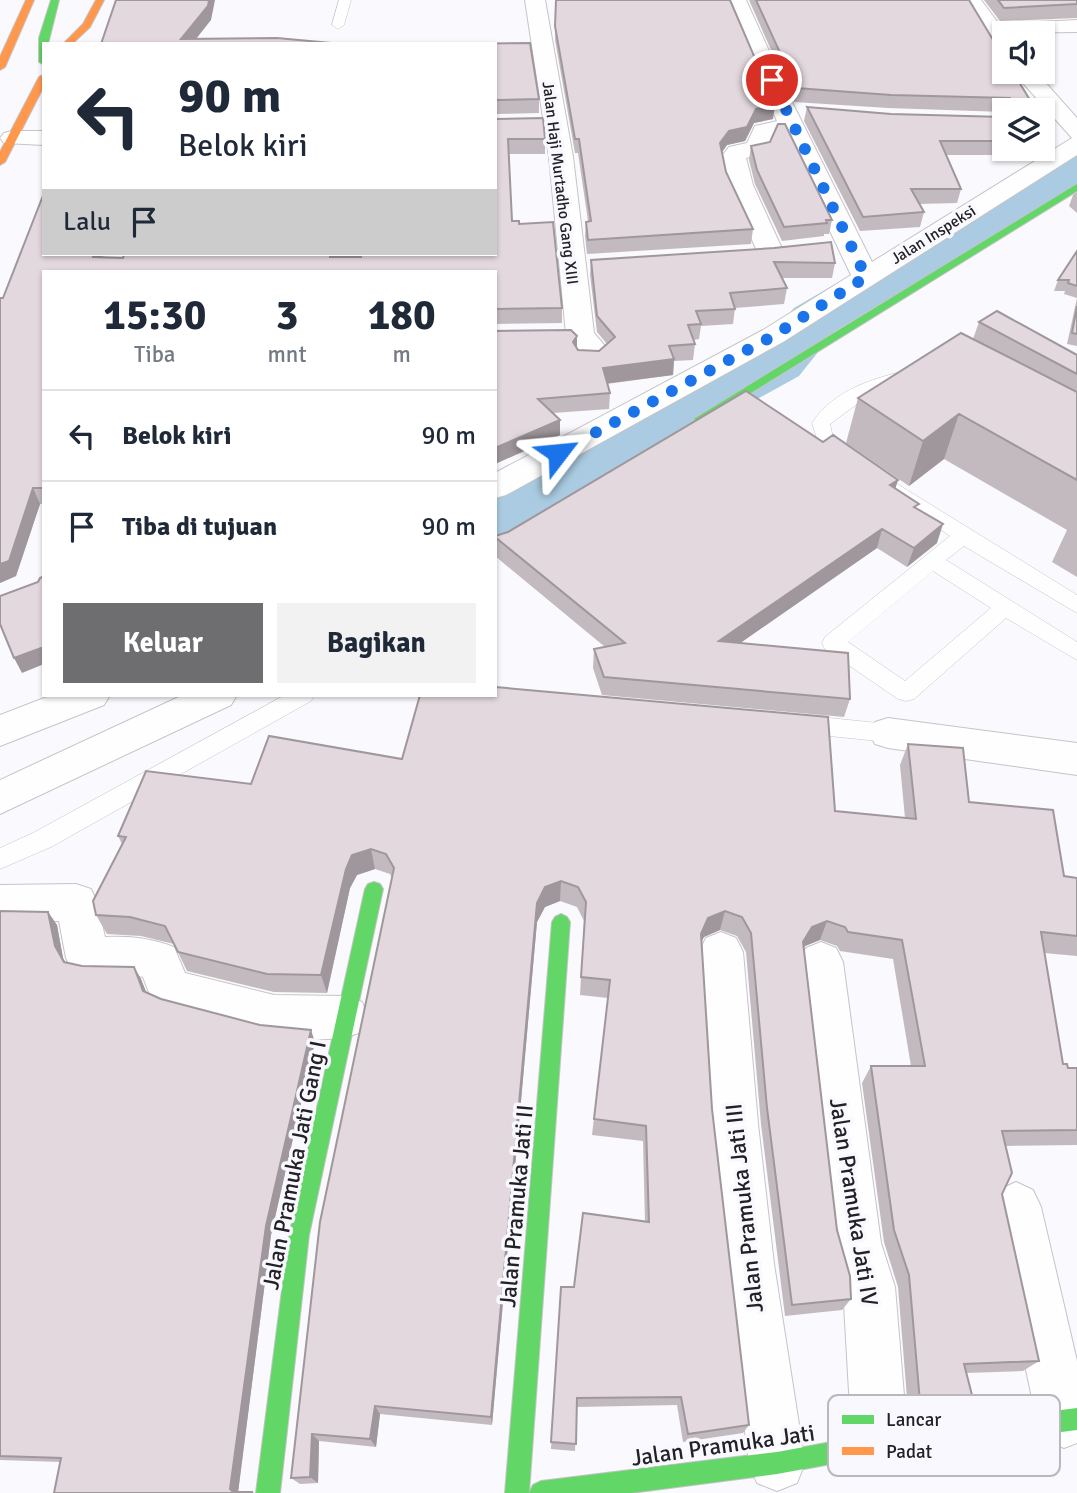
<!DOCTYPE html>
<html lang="id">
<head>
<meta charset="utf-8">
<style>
  body { margin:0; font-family:Signika,sans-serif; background:#f2f2f3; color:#1f2937; height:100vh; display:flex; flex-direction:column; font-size:26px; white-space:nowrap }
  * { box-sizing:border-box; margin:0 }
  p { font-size:23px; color:#747a83 }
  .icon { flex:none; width:38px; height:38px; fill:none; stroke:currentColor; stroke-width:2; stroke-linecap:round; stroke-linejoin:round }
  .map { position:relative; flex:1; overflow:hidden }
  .details { position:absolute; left:42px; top:270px; width:455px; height:427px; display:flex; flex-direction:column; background:#fff; border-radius:0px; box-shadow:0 2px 5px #0004 }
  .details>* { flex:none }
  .hud { position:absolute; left:42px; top:42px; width:455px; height:214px; border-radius:0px; box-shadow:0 2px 5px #0004; background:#fff; color:#1f2937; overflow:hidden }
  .tools { position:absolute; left:992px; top:21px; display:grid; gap:14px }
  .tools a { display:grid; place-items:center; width:63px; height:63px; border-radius:0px; background:#fff; box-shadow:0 2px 5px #0004; font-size:35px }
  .pin { position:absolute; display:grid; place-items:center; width:60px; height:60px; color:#fff; margin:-30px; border:4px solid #fff; border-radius:50%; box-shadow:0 2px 7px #0007 }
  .me { position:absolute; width:77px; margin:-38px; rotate:61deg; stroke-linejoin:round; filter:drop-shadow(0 0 5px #0008) }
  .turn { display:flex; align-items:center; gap:24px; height:147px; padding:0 21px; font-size:32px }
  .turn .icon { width:91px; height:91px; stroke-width:2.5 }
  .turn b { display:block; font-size:49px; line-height:60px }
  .then { display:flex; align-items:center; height:66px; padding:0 21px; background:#0003; gap:14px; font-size:26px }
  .eta { display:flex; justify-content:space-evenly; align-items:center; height:119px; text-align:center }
  .eta b { font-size:42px; font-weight:700; line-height:49px }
  .action { display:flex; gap:14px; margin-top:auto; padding:14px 21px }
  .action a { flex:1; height:80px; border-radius:0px; background:#6e6d70; color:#fff; font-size:28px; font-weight:700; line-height:80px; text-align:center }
  .action a+a { background:#f2f2f3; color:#1f2937 }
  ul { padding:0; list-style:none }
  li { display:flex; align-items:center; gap:21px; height:91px; padding:0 21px; border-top:2px solid #e0e1e3 }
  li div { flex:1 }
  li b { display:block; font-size:26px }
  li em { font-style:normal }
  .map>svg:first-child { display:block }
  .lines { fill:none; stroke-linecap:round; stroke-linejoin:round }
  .river { fill:#aacbe1; fill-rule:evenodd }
  .lane-casing { stroke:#c5c4c7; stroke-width:1 }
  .street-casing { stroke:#c5c4c7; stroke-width:2 }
  .fast-casing { stroke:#c5c4c7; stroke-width:2 }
  .slow-casing { stroke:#c5c4c7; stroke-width:2 }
  .lane { fill:#fefeff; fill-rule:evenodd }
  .street { fill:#fefeff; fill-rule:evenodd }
  .fast { fill:#63d668; fill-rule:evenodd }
  .slow { fill:#ff974d; fill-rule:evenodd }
  .wall { fill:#c3babf }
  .shaded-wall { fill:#9f979b }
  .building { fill:#e3d8de; stroke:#9f979b; stroke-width:2 }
  .route { stroke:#1a73e8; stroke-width:12; stroke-dasharray:0 21.6 }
  .labels { text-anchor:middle; stroke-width:7; stroke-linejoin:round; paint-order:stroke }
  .far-street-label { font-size:16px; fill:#222224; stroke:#f9f8fe }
  .near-street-label { font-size:23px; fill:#222224; stroke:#f9f8fe }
  .key { fill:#f9f8fe; stroke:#b8b8bd; stroke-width:2 }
  .key-label { font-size:19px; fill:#222224 }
</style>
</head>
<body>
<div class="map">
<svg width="1077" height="1493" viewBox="0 0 1077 1493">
  <rect width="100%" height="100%" fill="#faf9fd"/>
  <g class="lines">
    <path class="river" d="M1077,149V185L834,332L799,376L518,531L495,538V487L757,350L794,308L1060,154Z"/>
    <g class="lane-casing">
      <path id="lane" d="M339,0H351L344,25L338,29L332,25Z
        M912,369L921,374L918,378L872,393L830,424L832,433L858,455L860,459L858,463H844L817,439L812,423C834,389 875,378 912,369Z
        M894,482L1077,595V613L964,546L946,560L1077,642V660L1006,618L914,699L906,701L898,699L825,649L822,643L825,637L950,536L887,493L884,488L887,483ZM933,571L991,608L905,681L848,642Z
        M285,695H314L311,701L51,847L0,869V848L33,833Z
        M800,715L888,724L896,727L899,733L896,739L888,742L800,733L792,730L789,724L792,718Z"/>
    </g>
    <g class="street-casing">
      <path id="street" d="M525,0H545L573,157L594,333L611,353C602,365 594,368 580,364L575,358L580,352L566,334L549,157Z
        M726,0H746L793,104L872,262L1072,138L1013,72H1036L1077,118V155L783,342L506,495L495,498V473L763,330L851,275L784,135H774L767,153L746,158L753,185L784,253L780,259L771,261L762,259L758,253L727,185L721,157L729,147L747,143L755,126L777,121Z
        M961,0H981L999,24L1077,20V32L1004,33V53L996,52Z
        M12,131H44V145L4,143L0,138L4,133Z
        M105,254H131L126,271H100Z
        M335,254H361V271H334Z
        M52,695H110L104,705L0,746V715Z
        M183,695H237L231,705L0,814V780Z
        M888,718L1077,743V775L888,748L875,744L869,733L875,722Z
        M76,884L91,889L97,902L105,937C131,936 150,938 174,947L185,973L274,995L346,996L362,1002L368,1017L362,1032C306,1053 225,1024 169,1009L153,1003L143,977C118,971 98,981 73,972L66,958L59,921H0V885Z
        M721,932L736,938L743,952L758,1124L774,1264L805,1463L797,1483L777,1491L757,1483L749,1463L724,1264L710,1124L699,952L706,938Z
        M821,942L836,948L843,962L881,1243L895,1287L908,1444L899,1463L880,1472L861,1463L852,1444L843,1287L831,1243L799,962L806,948Z
        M1016,1182L1033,1190L1041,1207L1077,1361V1443L1064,1448L1045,1440L1037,1421L991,1207L999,1190Z"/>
    </g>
    <g class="fast-casing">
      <path id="fast" d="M51,0H59L48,44H44V65L39,62V38Z
        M1077,184V191L704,422L700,423L694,419Z
        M374,882L380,884L383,889L309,1235L280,1493H256L289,1235L365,889L368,884Z
        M561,914L567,917L570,922L529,1493H505L552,922L555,917Z
        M1077,1408V1430L880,1455L777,1474L631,1493H529L533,1485L541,1481L777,1452L880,1433Z"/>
    </g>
    <g class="slow-casing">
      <path id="slow" d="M26,0H34L5,67L0,70V57Z
        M96,0H104L90,27L72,44H63L83,24Z
        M44,74V86L5,162L0,165V152L39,77Z"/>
    </g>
    <use href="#lane" class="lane"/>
    <use href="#street" class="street"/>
    <use href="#fast" class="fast"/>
    <use href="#slow" class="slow"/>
  </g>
  <path class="wall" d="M555,0H730L773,119L754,123L745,141L727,145L722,152L726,172L753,229L751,244L587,254L585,236L586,222L588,221L578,153H575L555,40L556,7Z
    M749,0H969L1036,110H1004V112L888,108L794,102Z
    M984,0H1077V18L1000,21Z
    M495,44L539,99V113L495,114Z
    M807,107L891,114L1004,117V149H1043V121L1047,150L1040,155H946L961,189L957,203L919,204L924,212L920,227L860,231L804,121Z
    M495,119L545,139V154H509L512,221L519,224L562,308V323L495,324V271H44V504H40L16,576L0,583V298H3L44,254H103L102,257L123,258L124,254H333V257H361Z
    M751,146L832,220L829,234H824V236L782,241L755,184L749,160Z
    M1077,192V213L1069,206L1073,195Z
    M1077,251V346L1067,344L1077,298L1064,294L1065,291H1054L1058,280Z
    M591,260L835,263L832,278H781L787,288L784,304L735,308L733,324L701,326L699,339L694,340L695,344L693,360L674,361L673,375L607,384L610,393L609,409L553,413L560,420V435L495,464V331L577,348L578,350L599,351L607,344L597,332L590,275Z
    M979,322L1077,355V577L1052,562L1067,530L944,459L909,486L846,443L858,398L973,339Z
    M823,442L898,480L895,489L917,509L937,543L907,567L877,548L740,643L850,699L844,717L602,695L593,668L594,649L605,647L495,556V536Z
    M908,744L969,802L1064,876L1077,878V956L1044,953L1063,1064L1068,1068H1077V1145L1005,1146L1002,1194L1039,1361L1023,1371L966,1373L972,1395L958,1404L908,1410L898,1287L884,1242L862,1083L871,1066H911L893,959L840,951L837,946L820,940L805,946L804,947L837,1230L851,1299L842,1310L785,1316L761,1124L746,952L737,936L720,930L704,937L701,942L712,1109L749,1425L743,1433L683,1442L677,1405L577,1407L575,1451L551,1449L561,1287H574L645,1222L643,1141L592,1135L608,998L580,995L584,921L577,907L560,901L545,907L537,922L492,1425L380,1414L376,1447L319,1441L318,1483L300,1484L291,1478L392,878L390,874L375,869L357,875L350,888L327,993L274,992L187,971L174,944L141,936L107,934L96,915L122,844L118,836L251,784L402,759L835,811L905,818L900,765Z
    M0,911L48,912L57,925L63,958L65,962L82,966L134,967L141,979L146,993L161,999L315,1042L271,1235L238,1492H252L255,1493H54L61,1462L0,1460Z"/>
  <path class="shaded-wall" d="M209,0H215L211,20L192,44L181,39Z
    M775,105L773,119L754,123L745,141L727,145L718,158L720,143L729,131L756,109Z
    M1052,136L1047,150L1040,155L1042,149H1043L1044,141Z
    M94,254H103L98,271L93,257Z
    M577,336V352L573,342Z
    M674,359L673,375L602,384L603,368Z
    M959,414L944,459L909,486L923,441Z
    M560,420V435L495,464V448Z
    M898,480L892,499L890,485Z
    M33,488L40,504L16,576L0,583V564Z
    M943,524L937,543L907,567L914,548Z
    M882,529L877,548L716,660L719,641Z
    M44,647V664L22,673L14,658Z
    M371,849L375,869L357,875L350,888L327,993L321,975L346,869L352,855Z
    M561,881L560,901L545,907L537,922L492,1425L491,1417L537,903L545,887Z
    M725,911L720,930L704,937L696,952L701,934L708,918Z
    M48,912L57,925L63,958L72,975L55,946Z
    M827,921L820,940L805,946L797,961L803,942L812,927Z
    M134,967L141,979L151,1004L143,991Z
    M311,1030L315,1042L271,1235L238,1493L233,1492L230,1489L266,1226Z
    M375,1406L380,1414L376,1447L370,1439Z
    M312,1434L319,1441L318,1483L310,1477Z"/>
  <path class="building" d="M116,0H209L208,6L181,39L277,38L342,44H101Z
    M556,0H730L775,105L756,109L747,127L729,131L720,143L726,172L753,229L588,240L586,222L591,221L579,139H575L555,26Z
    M756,0H969L1004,58V72H1013L1036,110H1011L1010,98L891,95L796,88Z
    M998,0H1077V4L1004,8Z
    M530,43L539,99L495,100V44H454Z
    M807,107L891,114L1004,117V141H940L961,189H911L924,212L863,217Z
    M543,118L545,139H508L512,221H519V224L553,222L562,308L495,309V271H44V488H33L9,561L0,564V298H3L44,193V254H94L93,257L123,258L124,254H330V257H361V254H495V119Z
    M1043,121L1052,136L1044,141H1043Z
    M778,124H785L832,220H826L827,223L784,227L757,170L751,146L770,142Z
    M831,242L835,263L774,262L787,288L730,293L735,309L696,311L701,324L688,325L695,344L669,346L674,359L603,368L610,393L538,399L560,420L495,448V331L571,330L577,336L573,342L578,350L599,351L615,337L597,316L591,260L774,248Z
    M1077,251V286L1068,283L1069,280H1058Z
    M1077,306V334L1072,333Z
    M997,311L1077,355V374L979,322Z
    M961,333L1077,392V480L959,414L923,441L858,398Z
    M746,391L823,442L833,435L898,480L890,485L919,504L914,507L943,524L914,548L882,529L719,641L848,653L850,699L604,677L594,649L625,643L495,537V536L508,532Z
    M44,576V647L14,658L0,624V596L38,582L40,578Z
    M495,687L828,717L835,811L916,819L908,744L963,748L969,802L1053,810L1064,876L1077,878V936L1041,932L1063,1064H1067L1068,1068H1077V1130L1002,1131L1012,1173L1002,1194L1039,1361L964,1364L972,1395L920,1402L909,1275L894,1230L871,1066H925L902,940L848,932L845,927L827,921L812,927L803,942L837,1230L850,1276L851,1299L792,1305L767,1108L751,933L742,917L725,911L708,918L701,934L712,1109L749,1425L688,1434L681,1397L577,1398L576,1444L551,1442L561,1287H574L583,1213L649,1222L646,1126L594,1119L610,980L581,977L586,902L578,887L561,881L545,887L537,903L491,1417L375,1406L370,1439L312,1434L310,1477L291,1478L320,1222L394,868L386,854L371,849L352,855L346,869L321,975L267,974L178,952L165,926L130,917L96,915L93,901L126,837L118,836L146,771L251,784L269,736L402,759L420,695H495Z
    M0,911L48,912L55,946L64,962L82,966L134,967L143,991L161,999L260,1025L311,1030L266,1226L230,1489L233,1492H252V1493H54L61,1458L0,1456Z"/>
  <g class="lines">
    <path class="route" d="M558,453L773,336L866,277L772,80"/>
  </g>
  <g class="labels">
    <g class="far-street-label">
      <text transform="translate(561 183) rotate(83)" y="6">Jalan Haji Murtadho Gang XIII</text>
      <text transform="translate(933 234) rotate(-32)" y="6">Jalan Inspeksi</text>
    </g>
    <g class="near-street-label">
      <text transform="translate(294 1165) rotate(-79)" y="8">Jalan Pramuka Jati Gang I</text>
      <text transform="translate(854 1202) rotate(81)" y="8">Jalan Pramuka Jati IV</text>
      <text transform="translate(516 1206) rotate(-85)" y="8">Jalan Pramuka Jati II</text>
      <text transform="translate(744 1208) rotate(-96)" y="8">Jalan Pramuka Jati III</text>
      <text transform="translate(723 1445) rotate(-8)" y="8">Jalan Pramuka Jati</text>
    </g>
  </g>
  <rect x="828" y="1395" width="232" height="81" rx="10" class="key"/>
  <rect x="842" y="1415" width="32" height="9" fill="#63d668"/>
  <rect x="842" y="1447" width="32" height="8" fill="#ff974d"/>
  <g class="key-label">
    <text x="886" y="1426">Lancar</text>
    <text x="886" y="1458">Padat</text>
  </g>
</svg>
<div class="tools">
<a><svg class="icon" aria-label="sound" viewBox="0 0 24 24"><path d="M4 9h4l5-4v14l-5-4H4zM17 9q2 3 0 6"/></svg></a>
<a><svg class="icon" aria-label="layers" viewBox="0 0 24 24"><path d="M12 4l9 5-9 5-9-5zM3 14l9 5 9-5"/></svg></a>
</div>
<div class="pin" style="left:772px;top:80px;background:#d93025"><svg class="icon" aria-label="arrive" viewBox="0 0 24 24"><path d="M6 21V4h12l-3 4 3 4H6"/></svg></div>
<svg class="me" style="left:558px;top:453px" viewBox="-20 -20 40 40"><path d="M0-17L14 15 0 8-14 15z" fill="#1a73e8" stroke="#fff" stroke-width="4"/></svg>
<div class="hud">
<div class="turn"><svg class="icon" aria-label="left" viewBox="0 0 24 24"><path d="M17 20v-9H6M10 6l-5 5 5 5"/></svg><div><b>90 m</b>Belok kiri</div></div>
<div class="then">Lalu<svg class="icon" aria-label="arrive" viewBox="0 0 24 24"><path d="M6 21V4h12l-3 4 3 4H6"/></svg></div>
</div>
<section class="details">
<div class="eta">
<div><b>15:30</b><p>Tiba</p></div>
<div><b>3</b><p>mnt</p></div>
<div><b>180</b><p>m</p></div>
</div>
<ul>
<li><svg class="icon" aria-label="left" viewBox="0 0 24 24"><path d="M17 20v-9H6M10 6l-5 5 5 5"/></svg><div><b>Belok kiri</b></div><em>90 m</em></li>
<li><svg class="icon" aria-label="arrive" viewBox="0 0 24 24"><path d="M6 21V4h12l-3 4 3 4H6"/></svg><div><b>Tiba di tujuan</b></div><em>90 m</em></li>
</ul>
<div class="action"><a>Keluar</a><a>Bagikan</a></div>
</section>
</div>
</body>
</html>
